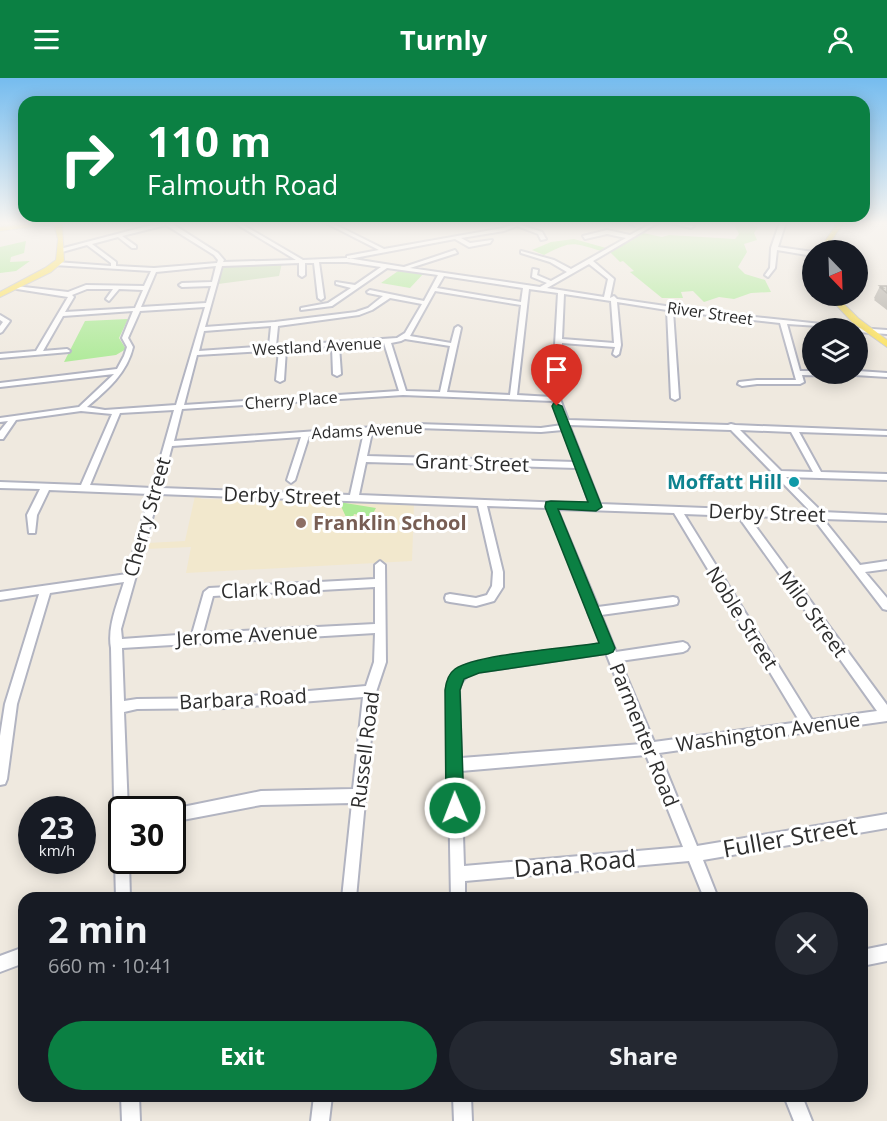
<!DOCTYPE html>
<html lang="en">
<head>
<meta charset="utf-8">
<style>
  body { margin:0; font-family:"Open Sans",sans-serif; background:#242831; color:#f1f3f6; height:100vh; display:flex; flex-direction:column; font-size:22px; white-space:nowrap }
  * { box-sizing:border-box; margin:0 }
  p { font-size:20px; color:#9ea1a6 }
  .icon { flex:none; width:33px; height:33px; fill:none; stroke:currentColor; stroke-width:2; stroke-linecap:round; stroke-linejoin:round }
  .map { position:relative; flex:1; overflow:hidden }
  .drawer { position:absolute; left:18px; top:814px; width:850px; height:210px; display:flex; flex-direction:column; background:#171b24; border-radius:18px; box-shadow:0 3px 15px #0003 }
  .drawer>* { flex:none }
  .guide { position:absolute; left:18px; top:18px; width:852px; height:126px; border-radius:18px; box-shadow:0 3px 15px #0003; background:#0b8043; color:#fff; overflow:hidden }
  .needle { width:39px; rotate:157deg }
  .buttons { position:absolute; left:802px; top:162px; display:grid; gap:12px }
  .buttons a { display:grid; place-items:center; width:66px; height:66px; border-radius:50%; background:#171b24; box-shadow:0 3px 15px #0003; font-size:30px }
  .speed { position:absolute; left:18px; top:718px; display:flex; gap:12px; font-size:30px; font-weight:700; text-align:center }
  .speed>* { display:grid; place-content:center; width:78px; height:78px; border-radius:50%; background:#171b24; box-shadow:0 3px 15px #0003; line-height:1 }
  .speed small { font-size:15px; font-weight:400 }
  .speed .limit { border:3px solid #111; border-radius:9px; background:#fff; color:#111 }
  .pin { position:absolute; display:grid; place-items:center; width:51px; height:51px; color:#fff; margin:-62px -26px; border-radius:50% 50% 50% 0; rotate:-45deg; box-shadow:0 0 6px #0007 }
  .pin .icon { rotate:45deg }
  .me { position:absolute; width:66px; margin:-33px; rotate:359deg; stroke-linejoin:round; filter:drop-shadow(0 0 4px #0008) }
  .turn { display:flex; align-items:center; gap:21px; height:126px; padding:0 30px; font-size:27px }
  .turn .icon { width:78px; height:78px; stroke-width:2.5 }
  .turn b { display:block; font-size:42px; line-height:51px }
  .round { display:grid; place-items:center; flex:none; width:63px; height:63px; border-radius:32px; background:#242831 }
  .head { display:flex; align-items:center; justify-content:space-between; height:102px; padding:0 30px }
  h1 { font-size:36px; font-weight:700; line-height:45px }
  .primary-button { display:flex; gap:12px; margin-top:auto; padding:12px 30px }
  .primary-button a { flex:1; height:69px; border-radius:36px; background:#0b8043; color:#fff; font-size:24px; font-weight:700; line-height:69px; text-align:center }
  .primary-button a+a { background:#242831; color:#f1f3f6 }
  header { display:flex; justify-content:space-between; align-items:center; height:78px; padding:0 30px; background:#0b8043; color:#fff; font-size:27px; font-weight:700 }
  .map>svg:first-child { display:block }
  .education { fill:#f2e8cd }
  .green { fill:#adea97 }
  .cemetery { fill:#c4dbb4 }
  .lines { fill:none; stroke-linecap:round; stroke-linejoin:round }
  .stream { stroke:#6ac9f9; stroke-width:1.5 }
  .minor-casing { stroke:#b2b4c1; stroke-width:4 }
  .major-casing { stroke:#c8c8c8; stroke-width:2 }
  .minor { fill:#fff; fill-rule:evenodd }
  .major { fill:#fce157; fill-rule:evenodd }
  .wall { fill:#afaba3 }
  .building { fill:#cbc7bd; stroke:#8e8b84; stroke-width:1.5 }
  .route { fill:#0b8043; stroke:#07532c; stroke-width:1.5 }
  .culture-dot { fill:#0f9aa8; stroke:#fff; stroke-width:2 }
  .education-dot { fill:#8d6e63; stroke:#fff; stroke-width:2 }
  .labels { text-anchor:middle; stroke-width:6; stroke-linejoin:round; paint-order:stroke }
  .far-street-label { font-size:16px; fill:#2d2d2d; stroke:#fff }
  .street-label { font-size:20px; fill:#2d2d2d; stroke:#fff }
  .culture-label { font-size:20px; font-weight:bold; fill:#0d838f; stroke:#fff; text-anchor:end }
  .education-label { font-size:20px; font-weight:bold; fill:#785e54; stroke:#fff; text-anchor:start }
  .near-street-label { font-size:24px; fill:#2d2d2d; stroke:#fff }
</style>
</head>
<body>
<header><svg class="icon" aria-label="menu" viewBox="0 0 24 24"><path d="M4 6h16M4 12h16M4 18h16"/></svg>Turnly<svg class="icon" aria-label="person" viewBox="0 0 24 24"><circle cx="12" cy="8" r="4"/><path d="M4 21q1-7 8-7t8 7"/></svg></header>
<div class="map">
<svg width="887" height="1043" viewBox="0 0 887 1043">
  <rect width="100%" height="100%" fill="#efe9df"/>
  <path class="education" d="M195,418L202,421L414,426L412,483L186,495L191,469L145,471L147,465L185,463Z"/>
  <path class="green" d="M733,144H746L758,149L754,155L757,162L744,166L747,174L738,189L745,196L765,202L771,214L751,215L734,221L719,219L704,224L693,213L681,214L683,220H662L630,194L634,193L623,183L620,184L609,173L643,155L662,159L669,157L735,161L739,156Z
    M574,161L606,170L601,173C571,164 572,163 544,177L532,172L551,164Z
    M26,163L24,175L11,179L10,184L30,183L16,193L0,195V169Z
    M401,191L424,195L410,210L381,205Z
    M128,241L119,260L126,271L116,277L64,284L85,243Z
    M339,424L376,430L371,439L354,436L353,439H346Z"/>
  <path class="cemetery" d="M282,185L279,198L218,206L224,188Z"/>
  <g class="lines">
    <path class="stream" d="M622,144L635,149"/>
    <g class="minor-casing">
      <path id="minor" d="M163,144H172L171,145L218,175L224,182L223,184L296,182L233,144H238L303,182L347,180L404,189L455,172L457,175L410,190L540,209L547,205L532,199L533,191L538,192L537,197L551,203L567,194L550,184L521,175V173L554,182L571,191L626,160L607,156L585,161L583,158L607,152L630,157L654,144H659L593,183L614,201L610,220L614,218L617,221L707,234L850,249L851,250L787,246L800,293H813V296H842V298L802,297L804,304L800,306H757L742,308L738,306L739,304L757,302H796L780,245L673,233L679,320L675,322L671,320L667,232L617,224L621,267L619,276L616,278L613,276L615,269L562,265L560,321L568,342L728,347L731,346L735,347L887,353V357L799,354L821,394L887,396V402L786,399L822,434L887,437V443L823,441L860,487L887,483V491L865,494L887,520V532L883,531L813,440L748,438L887,627V643L659,675L697,768L887,736V750L703,782L718,820H704L689,783L465,803V820H451L447,612C450,597 458,590 472,585L602,566L588,534L589,532L548,430L487,428L503,494V509L494,523L476,528L450,524L446,523L445,520L446,517L450,516L476,520L487,517L492,508L493,494L478,428L159,416L121,551L122,561L192,556L204,514L209,510L375,501V487L380,483L385,487L386,584L375,617L356,820H342L352,725L261,727L172,744V732H168L261,713L353,711L363,619L227,630L137,631L124,634L128,732H122V783H129L130,820H116L115,783L117,778L120,776L117,775L115,770L111,570C107,549 118,524 124,504L50,515L17,626L7,701L5,706L0,707V658L5,626L39,516L0,522V514L127,496L150,416L49,412L37,437L35,455H29L27,437L40,411L0,410V404L81,407L112,336L81,333L16,342L3,361H0V353L8,343L0,344V340L79,329L114,296L0,309V305L117,291L124,278L127,269L122,260L133,233L63,238L43,273L67,271L70,273L69,274L0,280V276L36,273L68,219L17,211L15,210V208L68,214L86,207L144,208L151,193L54,187L53,186L56,184L111,188V185L87,167L62,174L60,171ZM166,147L214,177L218,182L217,185L154,190L116,188V184L92,166L118,159L132,170H136V168L122,158ZM319,184H347L381,189L355,207L336,204V206L351,210L328,225L301,230V232L332,228L387,190L438,197L424,223L370,212L367,214L368,215L383,218L368,230L356,234L275,244L205,249L222,188L299,185V197L302,199L305,197V185H314L318,220L321,222L324,220ZM589,186L608,201L604,219L547,210ZM216,188L212,204L182,205L179,207L182,209L211,208L206,225L141,229L156,194ZM444,198L523,210L521,224L437,210ZM87,211H113L106,221L109,223L119,211L143,212L135,230L65,234L74,219L72,217ZM529,211L558,215L552,319L517,317ZM435,213L521,227L510,317L447,314L461,250L458,248L455,250L451,265L410,258ZM564,216L611,223L614,265L562,261ZM390,220L422,226L405,255L397,260L276,268L278,248L359,237L372,232ZM205,229L176,327L105,332L87,329C107,312 127,295 133,269L128,260L140,233ZM271,248L269,268L199,273L204,253ZM405,261L450,268L440,314L406,313L391,265L401,263ZM384,265L399,313L184,327L197,277L279,272L276,302L280,304L284,302L286,271L332,268L333,296L337,298L341,296L339,268ZM403,317L553,323L562,347L541,350L417,346L174,363L182,331ZM174,332L152,410L90,407L120,335ZM569,347L731,352L811,434L600,426ZM417,350L541,354L563,352L575,384L367,378L372,354ZM740,352L791,354L813,394L781,393ZM364,354L350,417L161,410L172,368L301,359L287,402L291,405L295,402L309,358ZM366,384L577,390L590,426L359,417ZM557,431L674,435L800,644L654,664L620,583L683,574L687,572L689,569L687,566L683,564L616,574L601,537L673,527L677,526L678,523L677,520L673,519L598,529ZM684,436L738,438L877,633L812,642ZM375,509V546L203,555L213,518ZM375,555L374,584L366,608L227,620L137,621L124,623L122,570ZM606,575L642,666L461,680L459,612C461,602 467,596 477,594ZM646,677L683,769L464,788L461,693Z
        M324,144H330L384,171L503,150L519,144H526L521,147L542,154L546,161L541,162L538,156L517,148L504,153L461,160L470,165L492,162L490,165L469,169L455,161L349,181L347,180V178L379,172Z
        M666,144H676L694,148L691,150Z
        M780,144H784L785,147L778,169L813,174V178L777,172L775,190L768,199L765,197L770,190L771,170Z
        M0,237L10,243L2,254L0,255V248L3,244L0,242Z
        M856,250H858L887,252V256L858,254V250Z
        M858,293L887,295V299L855,297L858,296Z
        M887,867V883L862,888V872Z
        M24,869V885L0,894V878Z
        M121,1018H139L140,1043H122Z
        M314,1018H332L329,1043H311Z
        M453,1018H471L472,1043H454Z
        M784,1018H802L812,1043H794Z"/>
    </g>
    <g class="major-casing">
      <path id="major" d="M43,144H62L64,183L51,194L0,219V214L45,190L56,182L58,161L54,146L0,153V149Z
        M838,144H844L825,172H819Z
        M828,218H836L858,240L887,262V269L852,244Z"/>
    </g>
    <use href="#minor" class="minor"/>
    <use href="#major" class="major"/>
  </g>
  <path class="wall" d="M880,208H887V232L874,222L875,221L874,220Z"/>
  <path class="building" d="M880,208H887V215L881,210H883Z"/>
  <linearGradient id="sky" x2="0" y2="1"><stop stop-color="#75bcef"/><stop offset="0.5" stop-color="#f8f5f1"/><stop offset="1" stop-color="#f8f5f1" stop-opacity="0"/></linearGradient>
  <rect width="887" height="290" fill="url(#sky)"/>
  <path class="route" d="M554,325L562,328L602,429L596,433L558,431L615,570L613,574L608,576L479,595L464,601L460,612L464,730L461,737L455,739L449,737L446,730L445,612C446,604 448,596 455,591C477,576 568,570 599,565L545,429L546,424L551,423L588,424L552,328Z"/>
  <circle class="culture-dot" cx="794" cy="404" r="6"/>
  <circle class="education-dot" cx="301" cy="445" r="6"/>
  <g class="labels">
    <g class="far-street-label">
      <text transform="translate(710 235) rotate(8)" y="6">River Street</text>
      <text transform="translate(317 268) rotate(-3)" y="6">Westland Avenue</text>
      <text transform="translate(291 322) rotate(-4)" y="6">Cherry Place</text>
      <text transform="translate(367 352) rotate(-3)" y="6">Adams Avenue</text>
    </g>
    <g class="street-label">
      <text transform="translate(472 385) rotate(2)" y="7">Grant Street</text>
      <text transform="translate(282 418) rotate(2)" y="7">Derby Street</text>
      <text transform="translate(767 435) rotate(2)" y="7">Derby Street</text>
      <text transform="translate(147 439) rotate(-74)" y="7">Cherry Street</text>
      <text transform="translate(271 511) rotate(-3)" y="7">Clark Road</text>
      <text transform="translate(813 536) rotate(54)" y="7">Milo Street</text>
      <text transform="translate(742 540) rotate(58)" y="7">Noble Street</text>
      <text transform="translate(247 557) rotate(-3)" y="7">Jerome Avenue</text>
      <text transform="translate(243 621) rotate(-3)" y="7">Barbara Road</text>
      <text transform="translate(768 654) rotate(-8)" y="7">Washington Avenue</text>
      <text transform="translate(644 657) rotate(68)" y="7">Parmenter Road</text>
      <text transform="translate(365 672) rotate(-83)" y="7">Russell Road</text>
    </g>
    <g class="culture-label">
      <text x="782" y="411">Moffatt Hill</text>
    </g>
    <g class="education-label">
      <text x="313" y="452">Franklin School</text>
    </g>
    <g class="near-street-label">
      <text transform="translate(790 760) rotate(-10)" y="8">Fuller Street</text>
      <text transform="translate(575 786) rotate(-5)" y="8">Dana Road</text>
    </g>
  </g>
</svg>
<div class="buttons">
<a><svg class="needle" viewBox="-14 -14 28 28"><path d="M0-13l5 13h-10z" fill="#e53935"/><path d="M0 13l5-13h-10z" fill="#9ea1a6"/></svg></a>
<a><svg class="icon" aria-label="layers" viewBox="0 0 24 24"><path d="M12 4l9 5-9 5-9-5zM3 14l9 5 9-5"/></svg></a>
</div>
<div class="speed"><div>23<small>km/h</small></div><div class="limit">30</div></div>
<div class="pin" style="left:557px;top:328px;background:#d93025"><svg class="icon" aria-label="arrive" viewBox="0 0 24 24"><path d="M6 21V4h12l-3 4 3 4H6"/></svg></div>
<svg class="me" style="left:455px;top:730px" viewBox="-20 -20 40 40"><circle r="17" fill="#0b8043" stroke="#fff" stroke-width="3"/><path d="M0-11L8 9 0 5-8 9z" fill="#fff"/></svg>
<div class="guide">
<div class="turn"><svg class="icon" aria-label="right" viewBox="0 0 24 24"><path d="M7 20v-9h11M14 6l5 5-5 5"/></svg><div><b>110 m</b>Falmouth Road</div></div>
</div>
<section class="drawer">
<div class="head"><div><h1>2 min</h1><p>660 m · 10:41</p></div><a class="round"><svg class="icon" aria-label="close" viewBox="0 0 24 24"><path d="M6 6l12 12M18 6L6 18"/></svg></a></div>
<div class="primary-button"><a>Exit</a><a>Share</a></div>
</section>
</div>
</body>
</html>
